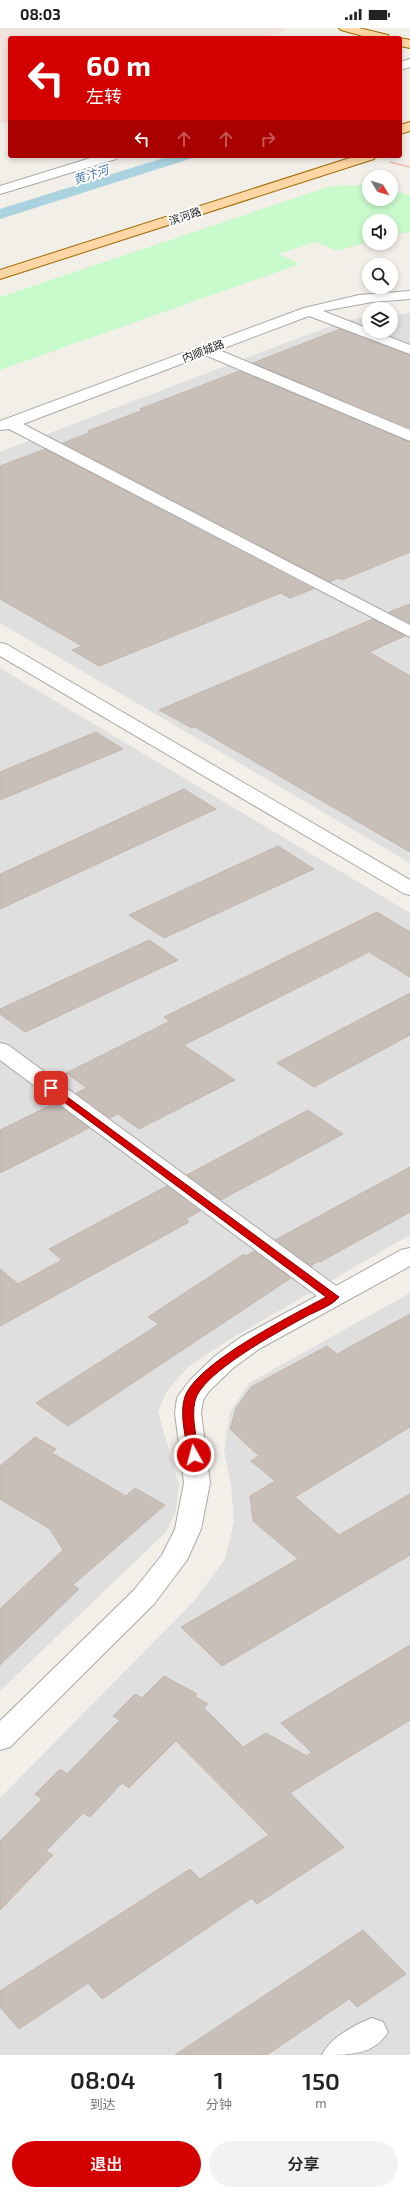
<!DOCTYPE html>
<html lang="zh">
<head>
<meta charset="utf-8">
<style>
  body { margin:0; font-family:"Exo 2","Noto Sans SC",sans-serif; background:#f2f2f2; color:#222; height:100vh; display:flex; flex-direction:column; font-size:15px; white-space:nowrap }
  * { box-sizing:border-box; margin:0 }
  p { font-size:13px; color:#767676 }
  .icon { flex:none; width:22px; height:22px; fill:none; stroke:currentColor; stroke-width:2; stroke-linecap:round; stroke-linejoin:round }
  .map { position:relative; height:2027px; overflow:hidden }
  .side { display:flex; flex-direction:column; background:#fff; flex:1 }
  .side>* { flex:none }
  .hud { position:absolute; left:8px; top:8px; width:394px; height:122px; border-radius:4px; box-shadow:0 2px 6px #0003; background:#d40000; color:#fff; overflow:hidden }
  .needle { width:26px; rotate:128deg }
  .buttons { position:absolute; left:362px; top:142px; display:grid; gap:8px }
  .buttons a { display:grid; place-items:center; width:36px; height:36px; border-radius:50%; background:#fff; box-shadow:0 2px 6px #0003; font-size:20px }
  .pin { position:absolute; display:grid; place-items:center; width:34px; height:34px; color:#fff; margin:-17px; border-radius:8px; box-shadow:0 2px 6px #0006 }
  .me { position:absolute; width:44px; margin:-22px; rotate:353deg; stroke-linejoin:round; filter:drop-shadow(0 0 3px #0008) }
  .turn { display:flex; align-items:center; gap:14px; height:84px; padding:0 12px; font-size:18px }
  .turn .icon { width:52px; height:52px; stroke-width:2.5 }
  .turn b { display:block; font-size:28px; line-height:34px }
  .lanes { display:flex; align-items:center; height:38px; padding:0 12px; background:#0003; justify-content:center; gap:20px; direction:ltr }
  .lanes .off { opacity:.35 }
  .eta { display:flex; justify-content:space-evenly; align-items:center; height:68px; text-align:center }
  .eta b { font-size:24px; font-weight:600; line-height:28px }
  .primary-button { display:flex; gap:8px; margin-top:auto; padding:8px 12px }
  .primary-button a { flex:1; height:46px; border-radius:24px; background:#d40000; color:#fff; font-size:16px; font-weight:600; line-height:46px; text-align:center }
  .primary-button a+a { background:#f2f2f2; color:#222 }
  .status { display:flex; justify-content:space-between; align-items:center; height:28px; padding:0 20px; background:#fff; direction:ltr }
  .status svg { height:11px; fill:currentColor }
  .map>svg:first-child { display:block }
  .residential { fill:#e0dfdf }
  .military { fill:#f3e3dd }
  .park { fill:#c8facc }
  .water { fill:#aad3df }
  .building { fill:#c7bfb8; stroke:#c4b6ab }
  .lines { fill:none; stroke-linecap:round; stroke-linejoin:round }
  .minor-casing { stroke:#a9a9a9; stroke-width:2 }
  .major-casing { stroke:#a06b00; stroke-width:2 }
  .path { stroke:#fa8072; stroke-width:1.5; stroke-dasharray:1 1; stroke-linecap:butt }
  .minor { fill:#fff; fill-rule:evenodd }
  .major { fill:#fcd6a4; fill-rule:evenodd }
  .route { fill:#d40000; stroke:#8a0000 }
  .labels { text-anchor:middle; stroke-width:4; stroke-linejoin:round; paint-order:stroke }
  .far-street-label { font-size:11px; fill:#222; stroke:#fff }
  .far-water-label { font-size:12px; font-style:italic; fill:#4a7aab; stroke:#fff }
</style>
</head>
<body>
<div class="status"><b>08:03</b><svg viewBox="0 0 49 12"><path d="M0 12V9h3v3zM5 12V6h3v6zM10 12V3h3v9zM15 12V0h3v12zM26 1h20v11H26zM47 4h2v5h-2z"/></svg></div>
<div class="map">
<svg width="410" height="2027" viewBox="0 0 410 2027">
  <rect width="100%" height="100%" fill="#f2efe9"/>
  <path class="residential" d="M410,285V835L0,595V424L346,292L369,289V303H391V287Z
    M0,640L410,885V1207L227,1313L189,1338L167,1363L158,1384L179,1457L176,1483L166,1504L0,1663Z
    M410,1265V2027H0V1770L195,1572L225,1531L234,1494L231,1457L224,1422L230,1384L249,1355Z"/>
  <path class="military" d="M0,0H281L289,2L262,10H10V93L0,96Z"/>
  <path class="park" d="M365,157L369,158V171H391V162L410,167V204L391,207V193H369V213L337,223L316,214L279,226L300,236L0,342V269L331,158Z"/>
  <path class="water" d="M170,128H199L0,191V181Z"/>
  <path class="building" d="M340,301L410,327V400L253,335Z
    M239,343L410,414V524L342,552L339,550L330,554L63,415L91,404L88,403L143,382L140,381Z
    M45,421L313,561L290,570L281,565L99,638L72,622L82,618L0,571V438Z
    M410,576V595L389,584Z
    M373,591L405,608L369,624L410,648V824L195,699L192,700L159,682Z
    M96,704L123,721L0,772V744Z
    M184,761L216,781L0,881V846Z
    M278,818L314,841L164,910L129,887Z
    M377,884L410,904V949L369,924L184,1017L235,1052L139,1101L118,1086L110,1090L76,1065L87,1060L66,1045L170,993L164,989Z
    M149,912L178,932L25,1004L0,986V981Z
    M410,965V1007L314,1059L277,1035Z
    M55,1075L89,1100L0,1145V1102Z
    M308,1082L343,1106L221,1172L187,1147Z
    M410,1139V1184L320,1234L318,1233L311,1238L275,1212Z
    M167,1158L200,1183L186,1191L189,1194L0,1298V1241L18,1256L62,1232L49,1221Z
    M254,1223L291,1250L68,1398L36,1375L159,1296L148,1289L244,1226L246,1228Z
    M410,1286V1399L295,1469L339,1507L410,1466V1527L222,1638L181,1599L298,1531L253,1493L250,1468L275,1453L251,1433L259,1428L230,1401L236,1380L251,1359L327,1318L337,1326Z
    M35,1409L56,1421L52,1425L126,1468L135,1460L165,1477L73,1557L79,1561L0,1637V1581L63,1522L50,1501L0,1471V1438Z
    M410,1617V1692L290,1765L344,1819L257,1876L252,1870L102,1971L88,1955L19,2001L0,1979V1963L190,1841L200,1851L269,1807L176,1713L129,1760L122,1755L90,1789L83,1785L46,1823L53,1827L0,1882V1813L42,1771L35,1766L60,1741L67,1746L120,1692L113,1688L135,1666L142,1670L164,1648L197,1666L194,1668L208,1676L204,1680L243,1719L266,1705L307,1728L311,1724L281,1695Z
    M363,1902L406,1946L357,1979L349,1971L267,2027H175Z"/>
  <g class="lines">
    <g class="minor-casing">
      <path id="minor" d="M410,31V39L400,42V34Z
        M97,128H118L116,131L0,166V158Z
        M410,263V271L372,274L323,283L369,301V303H374L410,317V326L309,288L219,322L410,402V413L205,327L23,396L410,597V609L9,401L0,402V393L304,280L359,267Z
        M0,615L6,616L410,852V867L403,865L0,628Z
        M0,1015L8,1017L336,1258L401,1222L410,1220V1238L259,1321L233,1340L209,1363L203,1372L201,1385L210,1455L201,1501L187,1532L154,1576L10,1719L0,1722V1693L134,1562L162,1527L175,1501L184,1455L175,1385L177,1370L181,1364L191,1351L215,1328L241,1309L317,1268L0,1032Z
        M372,1990L383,1994L388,2004C374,2027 349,2027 322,2027C330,2010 354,1997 372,1990Z"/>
    </g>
    <g class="major-casing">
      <path id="major" d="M339,0H359L388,7L390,10H370L341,2Z
        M400,10L410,12V20L400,18Z
        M410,94V103L400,106V97Z
        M356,128H376L374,131L0,251V242Z"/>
    </g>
    <path class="path" d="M390,134L410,139"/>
    <use href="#minor" class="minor"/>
    <use href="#major" class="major"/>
  </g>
  <path class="route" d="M51,1057L339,1269C332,1278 314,1284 305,1289C280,1303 201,1345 195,1373C191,1390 197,1410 199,1427L197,1430H190L188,1427C186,1409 180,1389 184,1372C191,1337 295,1286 326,1269L48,1062V1058Z"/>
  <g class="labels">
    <g class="far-street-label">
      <text transform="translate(185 188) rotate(-18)" y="4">滨河路</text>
      <text transform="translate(203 323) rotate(-21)" y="4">内顺城路</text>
    </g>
    <g class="far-water-label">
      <text transform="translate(91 147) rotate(-18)" y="4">黄汴河</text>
    </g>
  </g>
</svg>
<div class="buttons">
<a><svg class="needle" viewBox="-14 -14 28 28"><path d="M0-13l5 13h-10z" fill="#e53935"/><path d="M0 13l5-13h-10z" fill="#767676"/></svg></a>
<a><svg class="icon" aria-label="sound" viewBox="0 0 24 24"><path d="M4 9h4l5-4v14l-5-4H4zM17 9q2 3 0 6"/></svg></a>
<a><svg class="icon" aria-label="search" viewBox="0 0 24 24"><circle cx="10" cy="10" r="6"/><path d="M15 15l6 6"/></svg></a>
<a><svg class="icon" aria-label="layers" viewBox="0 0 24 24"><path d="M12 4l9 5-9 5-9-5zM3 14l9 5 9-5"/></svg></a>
</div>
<div class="pin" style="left:51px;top:1060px;background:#d93025"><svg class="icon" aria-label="arrive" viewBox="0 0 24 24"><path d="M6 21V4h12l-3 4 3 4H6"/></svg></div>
<svg class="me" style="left:194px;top:1427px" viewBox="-20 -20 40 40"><circle r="17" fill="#d40000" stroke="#fff" stroke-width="3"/><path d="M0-11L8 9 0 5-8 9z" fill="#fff"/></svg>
<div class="hud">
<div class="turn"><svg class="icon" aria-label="left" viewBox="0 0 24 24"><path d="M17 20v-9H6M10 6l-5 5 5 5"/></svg><div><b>60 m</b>左转</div></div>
<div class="lanes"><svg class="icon" aria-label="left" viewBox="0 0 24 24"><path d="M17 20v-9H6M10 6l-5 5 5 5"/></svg><svg class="icon off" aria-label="ahead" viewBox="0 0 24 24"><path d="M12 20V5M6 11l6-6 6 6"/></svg><svg class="icon off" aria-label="ahead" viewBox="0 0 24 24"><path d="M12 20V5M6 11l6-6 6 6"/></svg><svg class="icon off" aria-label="right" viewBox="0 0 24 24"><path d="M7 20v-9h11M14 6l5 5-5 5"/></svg></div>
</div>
</div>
<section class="side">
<div class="eta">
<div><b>08:04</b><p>到达</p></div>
<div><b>1</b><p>分钟</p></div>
<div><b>150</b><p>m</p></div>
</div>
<div class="primary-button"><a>退出</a><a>分享</a></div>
</section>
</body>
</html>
